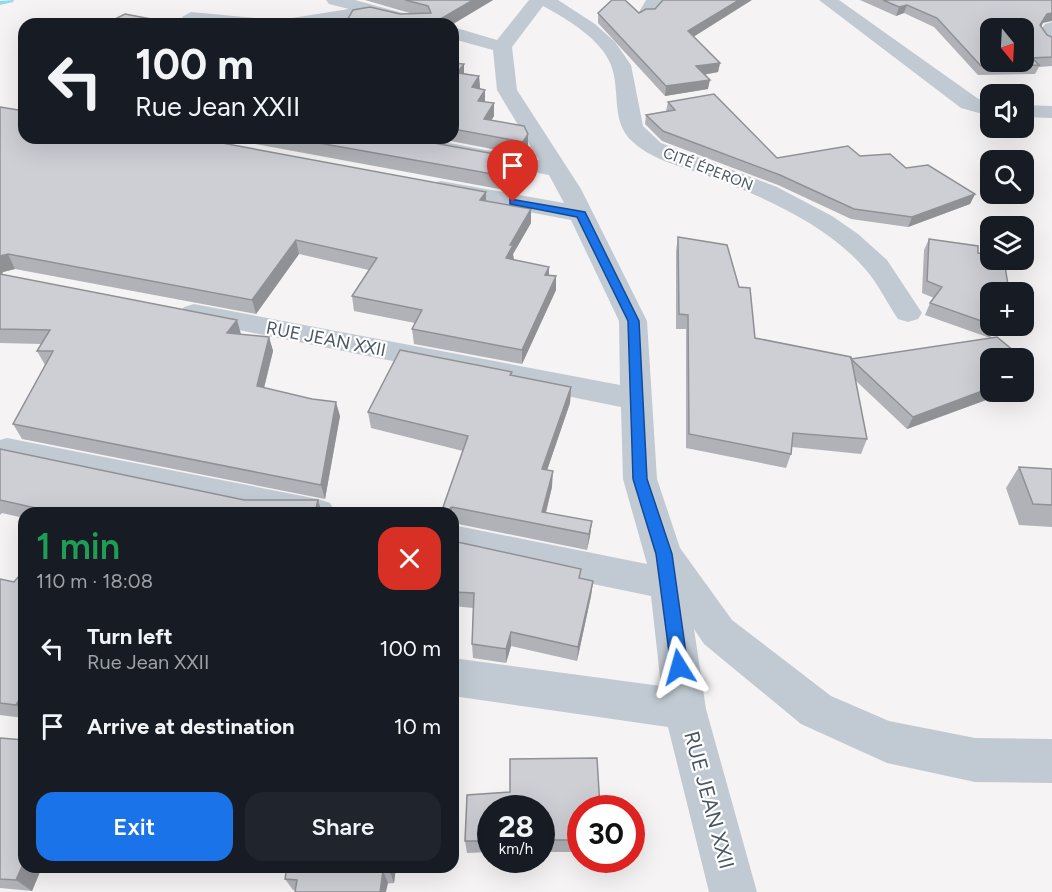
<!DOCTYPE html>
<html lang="en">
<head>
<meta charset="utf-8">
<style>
  body { margin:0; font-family:Figtree,sans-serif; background:#20242c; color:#f1f3f6; height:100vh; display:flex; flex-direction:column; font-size:22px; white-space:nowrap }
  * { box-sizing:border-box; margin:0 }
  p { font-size:20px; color:#9ea1a6 }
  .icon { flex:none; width:33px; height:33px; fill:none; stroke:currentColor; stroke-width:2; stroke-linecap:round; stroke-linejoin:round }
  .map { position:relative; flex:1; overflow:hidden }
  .side { position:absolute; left:18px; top:507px; width:441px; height:366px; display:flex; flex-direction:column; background:#171b24; border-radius:18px; box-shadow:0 6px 24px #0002 }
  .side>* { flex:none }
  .guide { position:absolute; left:18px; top:18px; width:441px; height:126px; border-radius:18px; box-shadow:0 6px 24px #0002; background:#171b24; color:#f1f3f6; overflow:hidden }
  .needle { width:39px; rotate:162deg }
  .fabs { position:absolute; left:980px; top:18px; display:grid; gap:12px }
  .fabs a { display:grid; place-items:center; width:54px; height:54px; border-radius:12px; background:#171b24; box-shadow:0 6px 24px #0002; font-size:30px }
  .speed { position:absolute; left:477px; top:795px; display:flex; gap:12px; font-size:30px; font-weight:700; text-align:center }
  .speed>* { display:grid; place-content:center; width:78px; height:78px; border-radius:50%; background:#171b24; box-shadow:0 6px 24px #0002; line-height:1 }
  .speed small { font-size:15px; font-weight:400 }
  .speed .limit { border:9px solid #d22; background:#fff; color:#111 }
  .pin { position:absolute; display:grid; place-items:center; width:51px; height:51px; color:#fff; margin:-62px -26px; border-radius:50% 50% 50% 0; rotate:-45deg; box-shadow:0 0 6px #0007 }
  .pin .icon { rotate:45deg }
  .me { position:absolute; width:66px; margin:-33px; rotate:352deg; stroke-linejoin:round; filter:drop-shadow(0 0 4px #0008) }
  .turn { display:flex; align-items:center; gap:21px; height:126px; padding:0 18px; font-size:27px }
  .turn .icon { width:78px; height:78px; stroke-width:2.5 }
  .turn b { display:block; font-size:42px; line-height:51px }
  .round { display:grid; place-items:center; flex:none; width:63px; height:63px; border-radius:18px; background:#20242c }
  .head { display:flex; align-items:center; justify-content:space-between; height:102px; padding:0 18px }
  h1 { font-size:36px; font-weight:600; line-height:45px; color:#1e9e55 }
  .primary-button { display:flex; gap:12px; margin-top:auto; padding:12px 18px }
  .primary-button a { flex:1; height:69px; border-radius:18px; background:#1a73e8; color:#fff; font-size:24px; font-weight:600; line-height:69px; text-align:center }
  .primary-button a+a { background:#20242c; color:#f1f3f6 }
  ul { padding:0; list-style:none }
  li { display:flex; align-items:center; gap:18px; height:78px; padding:0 18px }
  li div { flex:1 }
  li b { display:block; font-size:22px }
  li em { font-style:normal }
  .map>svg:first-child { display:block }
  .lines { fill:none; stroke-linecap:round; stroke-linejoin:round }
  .stream { fill:#90daee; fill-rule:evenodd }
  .minor { fill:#c1cad2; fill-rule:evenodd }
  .wall { fill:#b0b2b7 }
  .shaded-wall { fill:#909195 }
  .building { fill:#cdcfd5; stroke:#909195; stroke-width:1.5; fill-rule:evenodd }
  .route { fill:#1a73e8; stroke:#114b97; stroke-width:1.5 }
  .labels { text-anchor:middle; stroke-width:4.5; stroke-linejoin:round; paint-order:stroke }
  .far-street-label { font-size:15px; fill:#4a5661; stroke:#fff }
  .street-label { font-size:18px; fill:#4a5661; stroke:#fff }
  .near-street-label { font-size:21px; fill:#4a5661; stroke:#fff }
</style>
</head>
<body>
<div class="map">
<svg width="1052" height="892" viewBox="0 0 1052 892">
  <rect width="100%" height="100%" fill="#f5f3f3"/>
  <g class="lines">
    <path class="stream" d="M14,0L13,2L0,5V1Z"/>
    <path class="minor" d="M326,0H355L428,20L430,24H401L372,16L326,24H283L292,18L349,9L329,4Z
      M529,0H558L595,24L615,42L631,65L643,126L661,143L777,187L832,216L858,234L887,260L922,313L918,319L908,322L898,319C887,303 879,285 866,270C827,224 765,198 711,177C685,167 653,161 633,142C610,122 621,91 611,65C601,39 567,19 543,6L512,47L517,90L581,189L647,321L657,479L680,548L732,620L831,696L889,721L975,738L1052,739V783L975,782L887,763L801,724L704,644L694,629L706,709L757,892H709L668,727L453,696V658L661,686L651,596L453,555V525L647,564L623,479L621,407L184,319L180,313L184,307L194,304L620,385L619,321L571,220L441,195L432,193L429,188L432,183L441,181L564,203L549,175L387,145L379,143L376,138H423L539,160L497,90L493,50L453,39V27L497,40Z
      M646,0H664L654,16L648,17L639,12Z
      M819,0H839L977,98L990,103V116L961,108Z
      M191,12L255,18L264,24H205L185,21L182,17Z
      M1052,22V45L1045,43L1038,34L1045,24Z
      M1023,105L1052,106V118L1023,117Z
      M7,438L318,499L330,503L336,513H251L7,462L0,460V440Z"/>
  </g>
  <path class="wall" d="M365,0H493L453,24H345L400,14H413Z
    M860,0H1052L1043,23L1041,27L1047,35L1052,37V66L1039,67L1035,74L978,75L934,27L904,13L896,16Z
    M598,13H639L693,37L720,63L718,72L704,75L708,89L665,96L598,23Z
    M453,44L457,45L458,57L453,63L464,64V73L479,76L480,89L485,90V102L494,116L491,120L528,134V147L523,155L435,138H453Z
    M668,102L777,158L860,156L906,168L975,194L970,204L908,227L851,219L778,185L662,141L645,124L646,115L666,111Z
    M0,107L486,192V201L531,223L513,254V260L549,275L556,290L522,364L414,344L412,329L415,323L354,311L352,296L369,270L299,254L256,314L15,269L3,272L2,274L241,334L269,337L273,351L264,388L340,416L325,499L22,439L13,424L45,365L37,351L42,344L0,343Z
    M223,138H406L512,170L499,189Z
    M678,237L727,245L739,287L750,288L755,338L851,357V359L997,337L1030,364L1023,375V358H990V392H999L997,396L907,429L855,380L867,439L861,454L792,447L791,454L786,468L686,448V329H676V251Z
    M929,239L990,292V326H996L990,338L925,315L930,303L934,298L922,293L924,250Z
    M512,375L571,387L570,403L547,470L552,487L546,513L592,521L590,536L587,550L453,523V513H441L463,451L371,428L368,412Z
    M0,449L244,500L321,509L338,513H24V518L2,513L0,515Z
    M1019,467L1052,469V527L1019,525L1006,488Z
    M453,541L580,578L593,581L591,596L577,661L511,646L506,663L473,658L472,644L473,608L453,606Z
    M24,570V718L0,715V579L14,582Z
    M0,738L24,867H42L32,891L0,888Z
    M597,758L600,808H580V852H542V808H490V852L467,853L465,841L467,795L510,792V759Z
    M287,867H396L394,883L295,890H293L285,879Z"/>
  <path class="shaded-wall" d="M473,0H493L453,24H432Z
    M739,0H752L687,41L688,31Z
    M907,5L904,13L896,16L899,7Z
    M1052,13V21L1043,23L1036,34L1040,25L1047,14Z
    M457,45L458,57L453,63V50Z
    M720,63L718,72L694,76L696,66Z
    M464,64V77L457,73Z
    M479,76L480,88L472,100V87Z
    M710,80L708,89L665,96L666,86Z
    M485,90V102L478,101Z
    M494,103V116L484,132V119Z
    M528,134V147L523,155V142Z
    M511,157L512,170L499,189L498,175Z
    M486,192V206L480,200Z
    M975,194L970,204L908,227L912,217Z
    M531,209V223L513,254L514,259L506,258L510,245Z
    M296,240L299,254L256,314L252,300Z
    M8,254L15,269L3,272L0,278V256Z
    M549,267V281L545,275Z
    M556,276V290L522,364V350Z
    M237,320L241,334L227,333Z
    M269,337L273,351L261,400L257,386Z
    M1030,364L1023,375V366Z
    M571,387L570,403L542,485V469Z
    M990,388V392H999L997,396L907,429L913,417Z
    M336,402L340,416L325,499L321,485Z
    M553,471L552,487L542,527V512Z
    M318,500L322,513L316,508Z
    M452,507V513H449V509Z
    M592,521L590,536L587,550L589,534Z
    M593,581L591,596L577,661L578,647Z
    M511,632V646L506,663V649Z
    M24,691V713L16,705Z
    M24,862V867H42L32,891L16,880Z
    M390,867H396L394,883L390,872Z
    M383,871L388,883L386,892H380Z"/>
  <path class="building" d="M405,0H473L432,24H345L353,10L370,7L400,14L431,13L428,6Z
    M612,0H625L639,13L646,9H655L663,0H739L688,31L720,63L696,66L710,80L666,86L598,13Z
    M883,0H1052V13L1047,14L1040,25L1047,35L1052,37V57L1032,58L1039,65L981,66L937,18L907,5L899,7ZM990,28H1023V62H990Z
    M125,14L177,24H105Z
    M453,63L464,64L457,73L479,76L472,87L485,90L478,101L494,103L484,119L524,126L528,134L523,142L453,129Z
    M714,94L777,158L848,146L860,156L890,154L906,168L928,165L975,194L912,217L854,209L780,175L663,131L646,115L675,110L668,102Z
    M0,107L24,111V138H195L486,192L480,200L531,209L510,245H513L506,258L549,267L545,275L556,276L522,350L412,329L422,310L352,296L377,258L296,240L252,300L8,254L0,256Z
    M291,138H406L511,157L498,175Z
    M678,237L727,245L739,287L750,288L755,338L851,357L867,439L793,433L791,454L689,434L688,315L679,314Z
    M929,239L978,246V253L990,255V260H1004L1009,291L1008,292H990V324L930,303L942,287L927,281Z
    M0,274L237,320L227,333L269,337L257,386L312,399L336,402L321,485L13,424L53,351H37L50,330L0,329Z
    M997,337L1030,364L1023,366V358H990V388L913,417L851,359Z
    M400,350L512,372L510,375L571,387L542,469L553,471L542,512L592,521L589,534L452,507L449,509V513H441L468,436L368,412Z
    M0,449L244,500H318L316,508L338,513H58L0,500Z
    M1019,467L1052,469V505L1033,504Z
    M453,541L581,569L579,578L593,581L578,647L511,632L506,649L472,644L474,593L453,592Z
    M24,570V691L16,705L0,703V579L14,582Z
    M0,738L24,740V862L16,880L0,879Z
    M597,758L600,808H580V840H542V808H490V841H465L467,795L510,792V759Z
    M287,867H390V872L383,871L380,892H295L297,880L285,879Z"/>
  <path class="route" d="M510,199L585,212L639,321L647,479L672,554L688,667L685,673L679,675L673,673L671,667L656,554L633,479L628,321L577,217L510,204Z"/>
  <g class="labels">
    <g class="far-street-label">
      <text transform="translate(708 169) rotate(21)" y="5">CITÉ ÉPERON</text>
    </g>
    <g class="street-label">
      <text transform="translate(326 339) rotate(11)" y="6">RUE JEAN XXII</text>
    </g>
    <g class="near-street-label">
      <text transform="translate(709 800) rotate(75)" y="7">RUE JEAN XXII</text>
    </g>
  </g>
</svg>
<div class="fabs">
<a><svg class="needle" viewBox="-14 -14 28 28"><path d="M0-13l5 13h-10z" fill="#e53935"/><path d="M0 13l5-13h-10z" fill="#9ea1a6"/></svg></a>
<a><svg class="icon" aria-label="sound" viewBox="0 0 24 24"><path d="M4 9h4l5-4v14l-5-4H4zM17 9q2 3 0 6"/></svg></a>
<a><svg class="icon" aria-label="search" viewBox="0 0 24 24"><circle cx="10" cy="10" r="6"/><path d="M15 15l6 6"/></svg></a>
<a><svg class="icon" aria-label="layers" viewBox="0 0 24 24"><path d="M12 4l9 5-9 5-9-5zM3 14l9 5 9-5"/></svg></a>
<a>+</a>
<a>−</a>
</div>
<div class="speed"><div>28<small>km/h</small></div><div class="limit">30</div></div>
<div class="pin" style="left:513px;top:202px;background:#d93025"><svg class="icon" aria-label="arrive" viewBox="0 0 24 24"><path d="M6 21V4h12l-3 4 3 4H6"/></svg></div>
<svg class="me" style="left:679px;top:667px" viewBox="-20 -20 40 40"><path d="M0-17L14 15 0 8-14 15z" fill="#1a73e8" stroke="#fff" stroke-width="4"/></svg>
<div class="guide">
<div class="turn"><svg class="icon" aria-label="left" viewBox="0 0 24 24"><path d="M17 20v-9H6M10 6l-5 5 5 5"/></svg><div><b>100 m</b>Rue Jean XXII</div></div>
</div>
<section class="side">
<div class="head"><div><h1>1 min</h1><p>110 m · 18:08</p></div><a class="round" style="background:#d93025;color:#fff"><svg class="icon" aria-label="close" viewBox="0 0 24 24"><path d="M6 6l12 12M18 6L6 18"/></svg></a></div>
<ul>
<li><svg class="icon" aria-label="left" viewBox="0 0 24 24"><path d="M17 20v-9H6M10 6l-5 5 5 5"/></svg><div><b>Turn left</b><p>Rue Jean XXII</p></div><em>100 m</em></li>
<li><svg class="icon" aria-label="arrive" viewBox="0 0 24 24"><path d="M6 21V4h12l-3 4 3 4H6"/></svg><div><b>Arrive at destination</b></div><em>10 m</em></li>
</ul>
<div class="primary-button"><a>Exit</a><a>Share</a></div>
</section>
</div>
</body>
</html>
